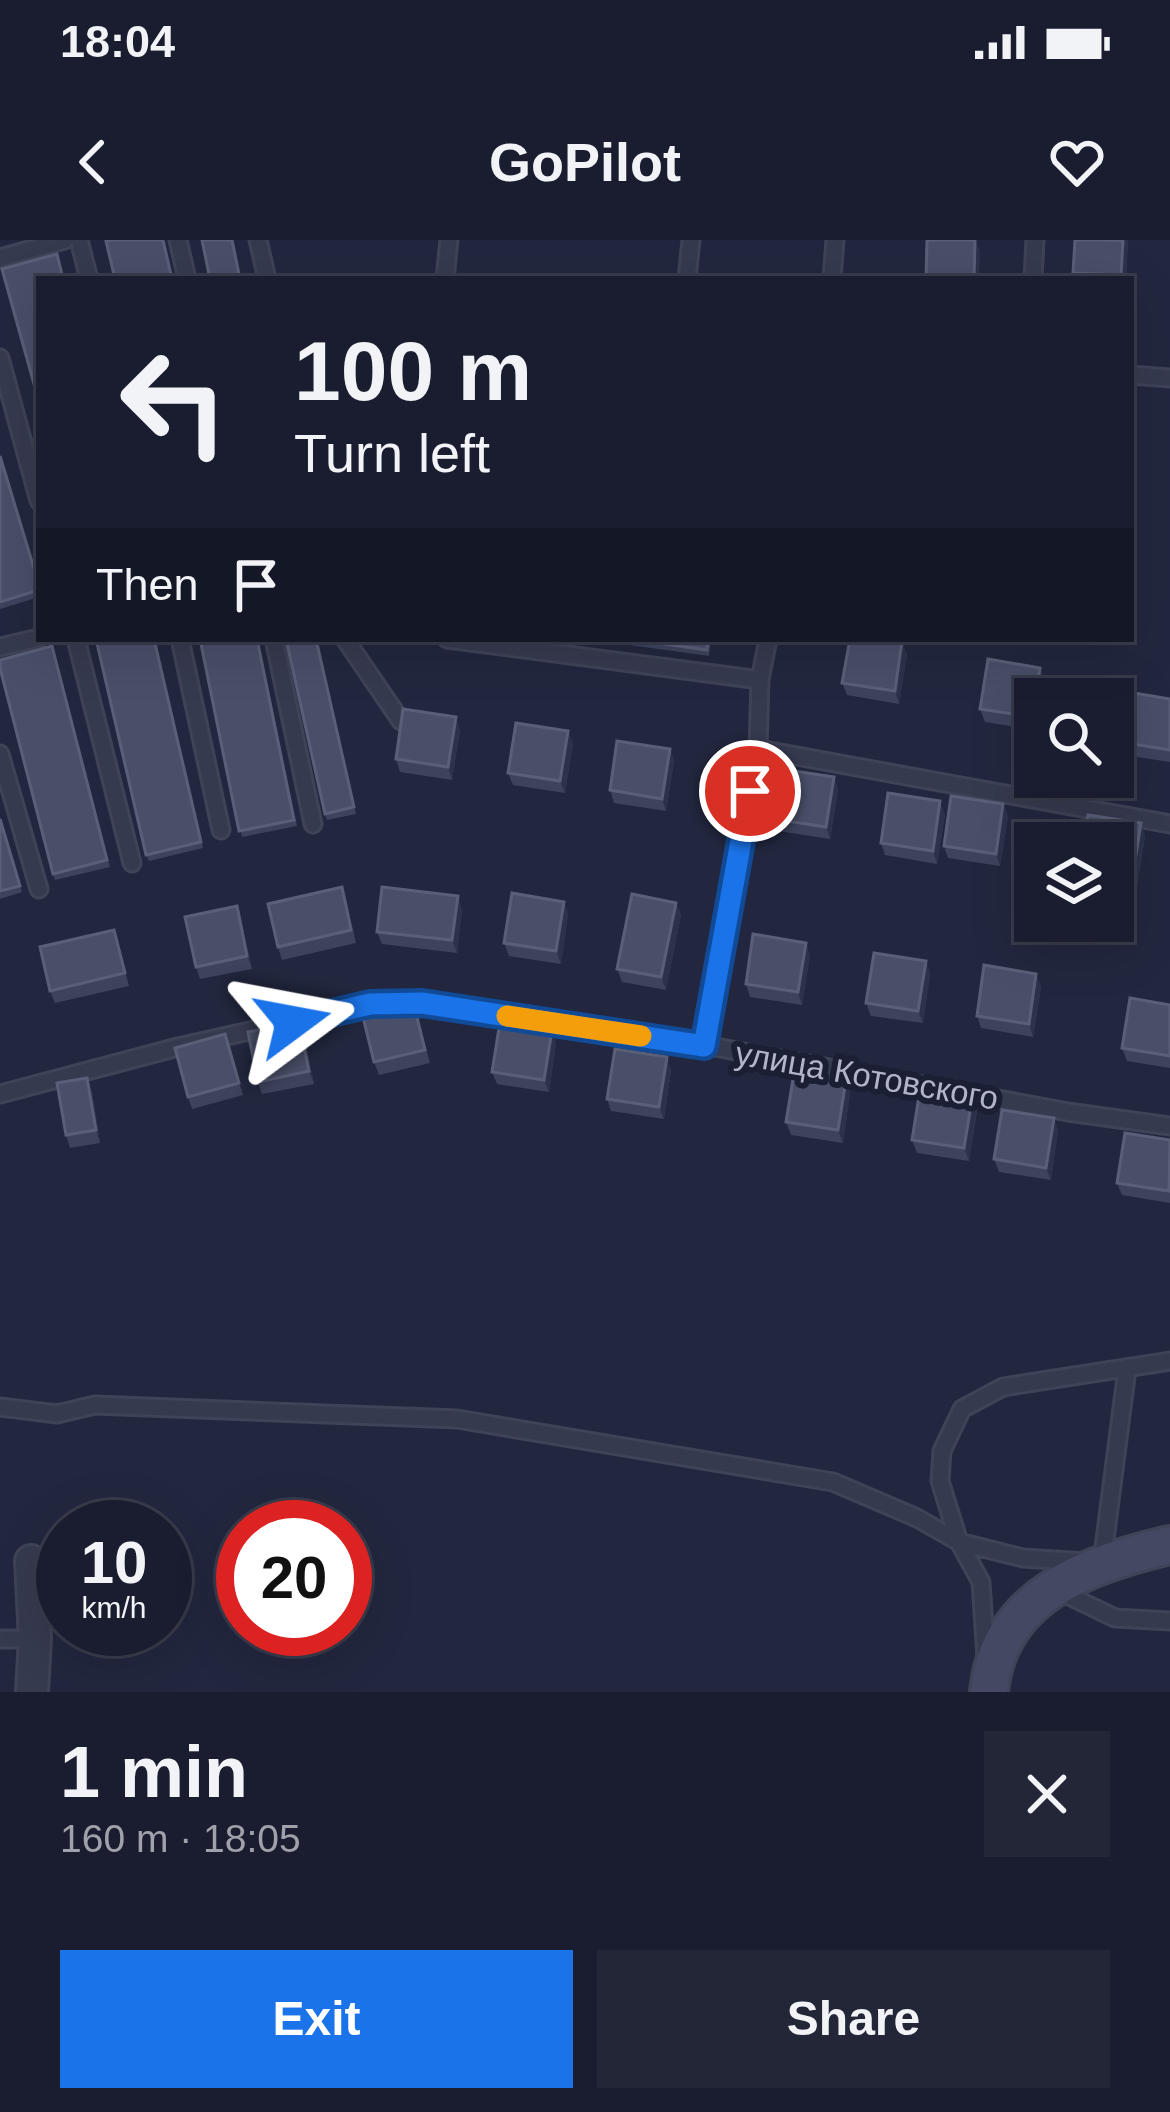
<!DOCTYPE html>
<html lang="en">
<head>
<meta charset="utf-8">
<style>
  body { margin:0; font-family:Arial,sans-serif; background:#232637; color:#f1f3f6; height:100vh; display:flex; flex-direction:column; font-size:45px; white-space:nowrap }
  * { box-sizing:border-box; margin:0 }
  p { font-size:39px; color:#9fa2aa }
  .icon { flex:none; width:66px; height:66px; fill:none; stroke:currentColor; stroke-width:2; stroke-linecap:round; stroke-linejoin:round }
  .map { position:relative; height:1452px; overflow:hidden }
  .sheet { display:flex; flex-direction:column; background:#1a1d2f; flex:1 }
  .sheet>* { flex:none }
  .banner { position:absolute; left:36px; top:36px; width:1098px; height:366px; border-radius:0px; box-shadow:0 12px 48px #0002,0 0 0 3px #383b4b; background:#1a1d2f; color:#f1f3f6; overflow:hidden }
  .tools { position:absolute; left:1014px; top:438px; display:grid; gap:24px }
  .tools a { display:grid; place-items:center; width:120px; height:120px; border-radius:0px; background:#1a1d2f; box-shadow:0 12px 48px #0002,0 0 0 3px #383b4b; font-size:60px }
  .speed { position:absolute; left:36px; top:1260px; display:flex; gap:24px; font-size:60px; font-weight:700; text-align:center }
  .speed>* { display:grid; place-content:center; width:156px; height:156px; border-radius:50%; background:#1a1d2f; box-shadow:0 12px 48px #0002,0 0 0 3px #383b4b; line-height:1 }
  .speed small { font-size:30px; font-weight:400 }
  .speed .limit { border:18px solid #d22; background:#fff; color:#111 }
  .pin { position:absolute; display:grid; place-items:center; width:102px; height:102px; color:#fff; margin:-51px; border:6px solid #fff; border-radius:50%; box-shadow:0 3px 12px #0007 }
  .me { position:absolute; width:132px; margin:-66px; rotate:77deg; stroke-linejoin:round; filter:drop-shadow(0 0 9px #0008) }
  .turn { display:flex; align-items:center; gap:42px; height:252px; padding:0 60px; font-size:54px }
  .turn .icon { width:156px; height:156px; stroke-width:2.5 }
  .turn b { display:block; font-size:84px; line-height:102px }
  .then { display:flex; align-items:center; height:114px; padding:0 60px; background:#0003; gap:24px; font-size:45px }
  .round { display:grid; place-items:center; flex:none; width:126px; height:126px; border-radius:0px; background:#232637 }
  .overview { display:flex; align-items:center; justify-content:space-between; height:204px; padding:0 60px }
  h1 { font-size:72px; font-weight:600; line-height:90px }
  .action { display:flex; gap:24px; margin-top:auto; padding:24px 60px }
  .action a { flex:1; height:138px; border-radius:0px; background:#1a73e8; color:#fff; font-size:48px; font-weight:600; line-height:138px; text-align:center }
  .action a+a { background:#232637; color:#f1f3f6 }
  .status { display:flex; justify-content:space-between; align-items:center; height:84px; padding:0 60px; background:#1a1d2f; direction:ltr }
  .status svg { height:33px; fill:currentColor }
  header { display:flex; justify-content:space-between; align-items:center; height:156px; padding:0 60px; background:#1a1d2f; font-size:54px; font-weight:600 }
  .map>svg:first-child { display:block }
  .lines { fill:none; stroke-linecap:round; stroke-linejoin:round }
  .service-casing { stroke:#3f4358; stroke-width:21 }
  .minor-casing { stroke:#3f4358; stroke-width:36 }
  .secondary-casing { stroke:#3f4358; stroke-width:42 }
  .service { stroke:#363a4f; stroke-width:15 }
  .minor { stroke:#363a4f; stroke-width:30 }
  .secondary { stroke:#444862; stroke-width:36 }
  .wall { fill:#3d435d }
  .shaded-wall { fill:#2d324c }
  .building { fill:#494f69; stroke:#5a5f78; stroke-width:3 }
  .route-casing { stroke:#114b97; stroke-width:30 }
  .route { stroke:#1a73e8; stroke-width:21 }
  .slow { stroke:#f59e0b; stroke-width:21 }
  .labels { text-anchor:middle; stroke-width:12; stroke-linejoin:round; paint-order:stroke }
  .street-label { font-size:33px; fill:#b2b5ca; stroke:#1b1f34 }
</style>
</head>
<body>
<div class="status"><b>18:04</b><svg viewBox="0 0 49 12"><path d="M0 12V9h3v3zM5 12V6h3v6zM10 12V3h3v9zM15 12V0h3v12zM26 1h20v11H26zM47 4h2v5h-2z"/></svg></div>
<header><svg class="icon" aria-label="back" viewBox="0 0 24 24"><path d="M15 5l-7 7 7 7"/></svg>GoPilot<svg class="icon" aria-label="heart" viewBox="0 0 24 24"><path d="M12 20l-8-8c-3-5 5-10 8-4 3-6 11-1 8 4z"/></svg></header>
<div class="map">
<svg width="1170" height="1452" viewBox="0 0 1170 1452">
  <rect width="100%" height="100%" fill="#22273f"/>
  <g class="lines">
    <g class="service-casing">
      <path id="service" d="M79,0L89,39
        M178,0L187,39
        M258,0L267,39
        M0,18L65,0
        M445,39L449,0
        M687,39L691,0
        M832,39L835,0
        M1033,39L1035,0
        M0,118L39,261
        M1131,135L1170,138
        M76,399L132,623
        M180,399L221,590
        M274,399L313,584
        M345,399L401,481
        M447,399L760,440
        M0,407L39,398
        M758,509L1170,584
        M0,514L39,649
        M704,805L758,509L760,440L768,399
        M0,854L178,807L370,764L422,763L704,805L1068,872L1170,886
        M1127,1129L1102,1323L1023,1318L959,1302L940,1241L942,1211L962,1169L1003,1147L1170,1121
        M0,1167L57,1174L95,1165L457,1179L833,1242L917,1278L959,1302L981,1342L986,1417
        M1055,1349L1115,1378L1170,1381
        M0,1399H35"/>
    </g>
    <g class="minor-casing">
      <path id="minor" d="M31,1321L35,1399L32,1452"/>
    </g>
    <g class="secondary-casing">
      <path id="secondary" d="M989,1452C998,1355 1088,1324 1170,1305"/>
    </g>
    <use href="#service" class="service"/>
    <use href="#minor" class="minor"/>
    <use href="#secondary" class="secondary"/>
  </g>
  <path class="wall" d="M1075,0H1128L1126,39H1075L1073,33Z
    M0,215L39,343V357L0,369Z
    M155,399L203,608L149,621L146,615Z
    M200,399H258L297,586L242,597Z
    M317,399L356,574L327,580L325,574Z
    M586,399H711L709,416Z
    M54,413L110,627L55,640L53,634Z
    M907,414L899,464L847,455L842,443Z
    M1040,428L1045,440L1035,459V490L985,482L980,469Z
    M1170,459V522L1131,516L1127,503Z
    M460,490L452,540L400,532L396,519Z
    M573,503L565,553L513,545L508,533Z
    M670,509L674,521L666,571L614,563L610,550Z
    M834,537L838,550L830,599L778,591L774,579Z
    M1003,564L1008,577L1000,626L948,618L944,606Z
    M945,574L937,624L885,615L881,603Z
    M0,577L22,652L0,659Z
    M1145,596L1137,646L1113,642V603Z
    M346,659L356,703L282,720L278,707Z
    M564,662L568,674L561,724L509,716L504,703Z
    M676,663L681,675L666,750L622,742L617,729Z
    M462,669L457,713L382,704L377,692Z
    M241,679L252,729L200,739L196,727Z
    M114,690L129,746L55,763L50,751Z
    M810,715L802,765L750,757L746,744Z
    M926,721L930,734L923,783L871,776L866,763Z
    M1036,734L1041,747L1033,797L981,788L977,776Z
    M413,761L430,823L379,835L374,822Z
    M1170,765V828L1127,821L1122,808Z
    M225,794L243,855L192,869L188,857Z
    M304,795L314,844L262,854L258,842Z
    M556,803L549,852L497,844L492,832Z
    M671,830L664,879L611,871L607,859Z
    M846,840L850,853L843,903L791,895L786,882Z
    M92,851L100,903L70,908L66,895Z
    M972,859L977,871L969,921L917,913L912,900Z
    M1058,890L1051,940L999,932L994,919Z
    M1170,900V963L1122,955L1117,943Z"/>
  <path class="shaded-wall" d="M975,0L980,10L979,39H974Z
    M1123,0H1128L1126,39H1123L1121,35Z
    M902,401L907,414L899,464L895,451Z
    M1040,428L1045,440L1042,459H1035Z
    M456,477L460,490L452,540L448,527Z
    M568,491L573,503L565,553L560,541Z
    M670,509L674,521L666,571L662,559Z
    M834,537L838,550L830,599L826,587Z
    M940,561L945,574L937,624L933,611Z
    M1003,564L1008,577L1000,626L996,614Z
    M1141,583L1145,596L1137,646L1133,633Z
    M458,656L462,669L457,713L452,700Z
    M564,662L568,674L561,724L556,711Z
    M676,663L681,675L666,750L661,737Z
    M237,666L241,679L252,729L247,716Z
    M806,703L810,715L802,765L798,752Z
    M926,721L930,734L923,783L918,771Z
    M1036,734L1041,747L1033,797L1029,784Z
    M299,782L304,795L314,844L309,831Z
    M552,790L556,803L549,852L544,840Z
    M667,817L671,830L664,879L659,867Z
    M87,838L92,851L100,903L96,890Z
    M846,840L850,853L843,903L838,890Z
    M972,859L977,871L969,921L964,908Z
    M1054,878L1058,890L1051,940L1046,928Z"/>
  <path class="building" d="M111,0H163L172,39H115L106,1Z
    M202,0H232L240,39H210Z
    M927,0H975L974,39H926Z
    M1075,0H1123L1121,35L1073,33Z
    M57,14L63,39H39V162L2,29Z
    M0,216L39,345V350L0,362Z
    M96,399H154L201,602L146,615Z
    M200,399H257L294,580L239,591Z
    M286,399H316L354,567L325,574Z
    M629,399H708L707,410Z
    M850,399H888L902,401L895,451L842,443Z
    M52,406L107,620L53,634L0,428V420Z
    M988,419L1040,428L1032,477L980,469Z
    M1134,453L1170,459V510L1127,503Z
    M403,469L456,477L448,527L396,519Z
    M516,483L568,491L560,541L508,533Z
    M617,501L670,509L662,559L610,550Z
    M781,529L834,537L826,587L774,579Z
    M888,553L940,561L933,611L881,603Z
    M951,556L1003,564L996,614L944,606Z
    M1088,575L1141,583L1133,633L1113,630V603H1084Z
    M0,579L20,646L0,651Z
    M342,647L351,690L278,707L268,664Z
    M382,647L458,656L452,700L377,692Z
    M512,653L564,662L556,711L504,703Z
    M632,654L676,663L661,737L617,729Z
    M237,666L247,716L196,727L185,677Z
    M114,690L125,733L50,751L40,707Z
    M753,694L806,703L798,752L746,744Z
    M874,713L926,721L918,771L866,763Z
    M984,725L1036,734L1029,784L977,776Z
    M1130,758L1170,765V816L1122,808Z
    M413,761L425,810L374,822L362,773Z
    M299,782L309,831L258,842L248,792Z
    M500,782L552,790L544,840L492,832Z
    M225,794L239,843L188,857L175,808Z
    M615,809L667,817L659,867L607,859Z
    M794,833L846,840L838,890L786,882Z
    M87,838L96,890L66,895L57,843Z
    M920,850L972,859L964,908L912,900Z
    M1002,870L1054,878L1046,928L994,919Z
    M1125,893L1170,900L1169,951L1117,943Z"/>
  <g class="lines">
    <g class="route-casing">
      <path id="route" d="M293,782L370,764L422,763L704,806L750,551"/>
    </g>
    <use href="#route" class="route"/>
    <path class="slow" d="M507,776L641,796"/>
  </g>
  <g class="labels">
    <g class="street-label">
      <text transform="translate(867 835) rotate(10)" y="12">улица Котовского</text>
    </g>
  </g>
</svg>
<div class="tools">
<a><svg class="icon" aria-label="search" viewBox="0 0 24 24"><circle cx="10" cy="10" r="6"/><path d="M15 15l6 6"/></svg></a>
<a><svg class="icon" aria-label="layers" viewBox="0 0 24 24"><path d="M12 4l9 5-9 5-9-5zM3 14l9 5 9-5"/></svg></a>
</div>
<div class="speed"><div>10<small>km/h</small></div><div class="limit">20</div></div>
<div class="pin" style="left:750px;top:551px;background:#d93025"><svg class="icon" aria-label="arrive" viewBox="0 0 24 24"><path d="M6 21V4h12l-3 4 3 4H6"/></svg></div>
<svg class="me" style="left:293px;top:782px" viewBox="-20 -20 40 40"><path d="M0-17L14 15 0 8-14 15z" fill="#1a73e8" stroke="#fff" stroke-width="4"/></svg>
<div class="banner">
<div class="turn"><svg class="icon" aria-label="left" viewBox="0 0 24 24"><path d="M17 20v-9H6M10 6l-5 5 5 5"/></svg><div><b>100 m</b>Turn left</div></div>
<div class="then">Then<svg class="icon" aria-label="arrive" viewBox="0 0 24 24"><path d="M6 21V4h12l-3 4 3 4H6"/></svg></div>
</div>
</div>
<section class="sheet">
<div class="overview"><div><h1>1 min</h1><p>160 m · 18:05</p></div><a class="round"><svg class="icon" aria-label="close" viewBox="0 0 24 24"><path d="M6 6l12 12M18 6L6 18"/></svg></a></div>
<div class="action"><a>Exit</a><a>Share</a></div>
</section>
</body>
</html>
